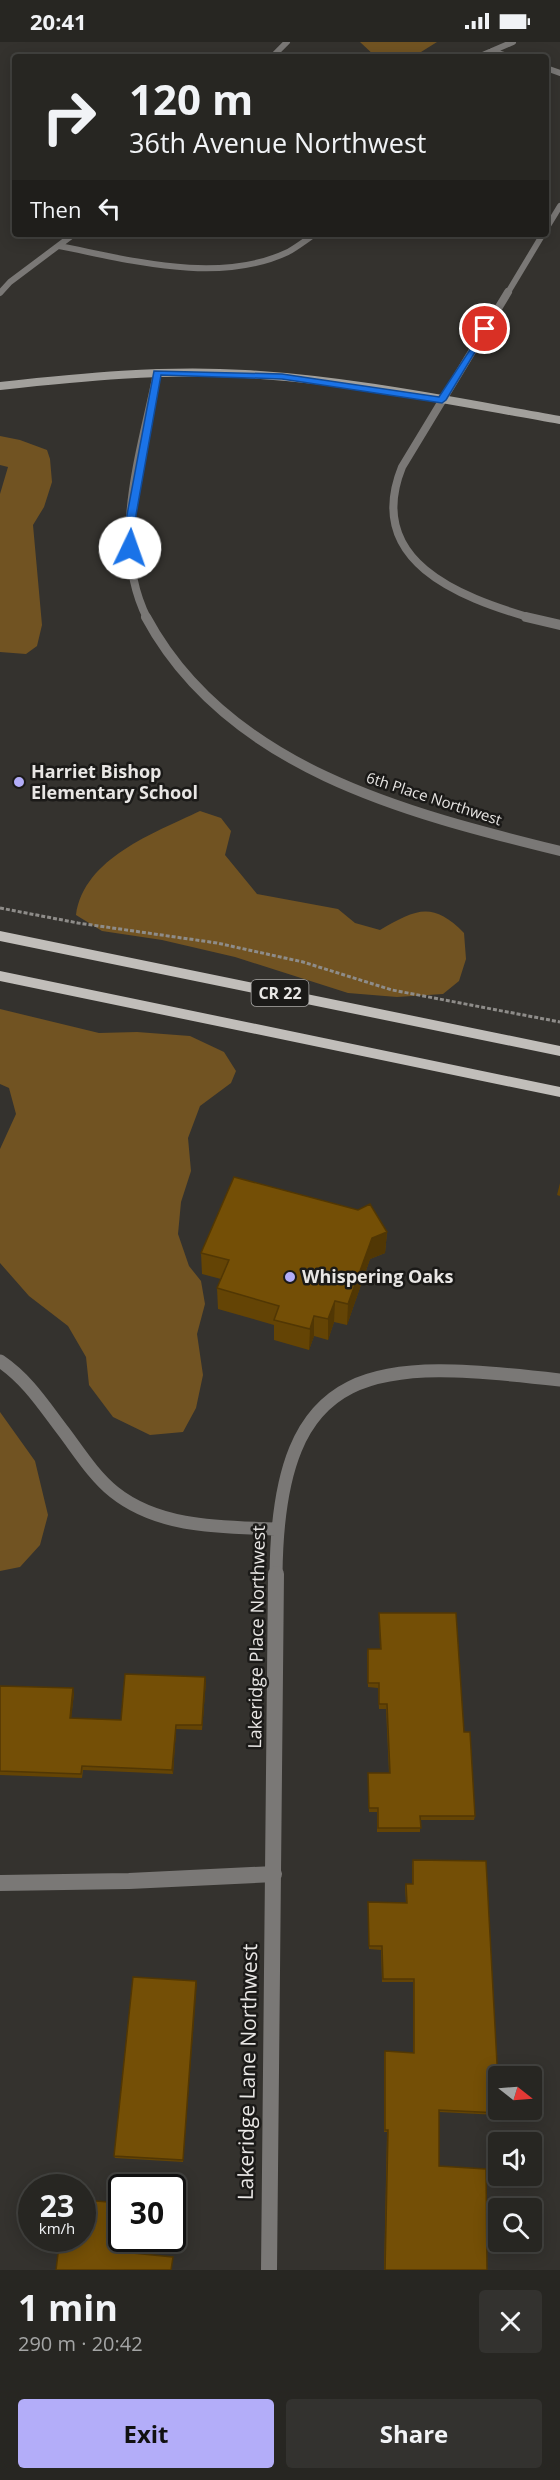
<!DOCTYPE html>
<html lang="en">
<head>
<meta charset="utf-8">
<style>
  body { margin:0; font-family:"Open Sans",sans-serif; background:#33322f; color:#f1f3f6; height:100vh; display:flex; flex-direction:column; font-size:22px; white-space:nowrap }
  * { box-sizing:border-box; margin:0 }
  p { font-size:20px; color:#a4a5a5 }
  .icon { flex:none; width:33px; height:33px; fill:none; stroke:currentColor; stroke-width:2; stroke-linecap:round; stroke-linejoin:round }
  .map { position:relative; height:2228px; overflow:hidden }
  .side { display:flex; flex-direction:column; background:#272622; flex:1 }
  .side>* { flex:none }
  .hud { position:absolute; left:12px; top:12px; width:537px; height:183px; border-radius:6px; box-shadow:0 3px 15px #0003,0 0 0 2px #434340; background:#272622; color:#f1f3f6; overflow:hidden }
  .needle { width:39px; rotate:107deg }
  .tools { position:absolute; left:488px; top:2024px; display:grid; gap:12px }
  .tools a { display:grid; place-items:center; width:54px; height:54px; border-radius:6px; background:#272622; box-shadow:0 3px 15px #0003,0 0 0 2px #434340; font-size:30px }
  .speed { position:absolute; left:18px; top:2132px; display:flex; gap:12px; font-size:30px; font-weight:700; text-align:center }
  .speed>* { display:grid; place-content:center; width:78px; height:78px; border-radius:50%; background:#272622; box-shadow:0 3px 15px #0003,0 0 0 2px #434340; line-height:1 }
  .speed small { font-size:15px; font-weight:400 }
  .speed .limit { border:3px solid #111; border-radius:9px; background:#fff; color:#111 }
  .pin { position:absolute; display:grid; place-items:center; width:51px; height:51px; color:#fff; margin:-26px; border:3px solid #fff; border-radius:50%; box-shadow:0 2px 6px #0007 }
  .me { position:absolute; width:66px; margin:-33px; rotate:3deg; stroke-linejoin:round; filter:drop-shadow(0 0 4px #0008) }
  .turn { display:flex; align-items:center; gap:21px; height:126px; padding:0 18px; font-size:27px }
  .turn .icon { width:78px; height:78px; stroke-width:2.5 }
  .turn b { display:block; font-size:42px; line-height:51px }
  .then { display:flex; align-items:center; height:57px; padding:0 18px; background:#0003; gap:12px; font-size:22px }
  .round { display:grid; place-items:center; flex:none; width:63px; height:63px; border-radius:6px; background:#33322f }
  .head { display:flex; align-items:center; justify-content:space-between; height:102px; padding:0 18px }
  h1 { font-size:36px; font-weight:700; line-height:45px }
  .cta { display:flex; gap:12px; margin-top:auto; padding:12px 18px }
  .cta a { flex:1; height:69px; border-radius:6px; background:#b3adf9; color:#111; font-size:24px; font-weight:700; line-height:69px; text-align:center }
  .cta a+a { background:#33322f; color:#f1f3f6 }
  .status { display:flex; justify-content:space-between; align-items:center; height:42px; padding:0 30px; background:#272622; direction:ltr }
  .status svg { height:16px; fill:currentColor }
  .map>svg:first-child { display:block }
  .green { fill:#715322 }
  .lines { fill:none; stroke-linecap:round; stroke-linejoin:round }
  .path { stroke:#8e8c89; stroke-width:3; stroke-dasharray:4 2; stroke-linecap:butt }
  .street-far4 { stroke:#7a7876; stroke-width:6 }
  .street-far3 { stroke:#7a7876; stroke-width:8 }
  .street-far2 { stroke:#7a7876; stroke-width:10 }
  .street-far1 { stroke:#7a7876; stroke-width:13 }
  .street { stroke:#7a7876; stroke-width:16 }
  .secondary { stroke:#a2a09c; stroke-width:8 }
  .primary { fill:#c1beba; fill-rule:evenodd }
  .wall { fill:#644405 }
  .shaded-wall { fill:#513704 }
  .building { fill:#744f06; stroke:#513704; stroke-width:1.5 }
  .route { fill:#1a73e8; stroke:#114b97; stroke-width:1.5 }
  .poi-dot { fill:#b3adf9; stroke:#1b1a18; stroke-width:2 }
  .labels { text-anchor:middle; stroke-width:5; stroke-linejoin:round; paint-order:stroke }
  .far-street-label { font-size:15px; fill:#e8e6e4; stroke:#1b1a18 }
  .shield { fill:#1b1a18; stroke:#aaa9a7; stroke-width:1.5 }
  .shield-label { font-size:16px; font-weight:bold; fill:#e8e6e4 }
  .poi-label { font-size:18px; font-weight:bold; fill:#e8e6e4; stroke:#1b1a18; text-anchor:start }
  .street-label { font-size:18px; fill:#e8e6e4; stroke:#1b1a18 }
  .near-street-label { font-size:21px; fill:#e8e6e4; stroke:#1b1a18 }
</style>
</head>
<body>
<div class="status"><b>20:41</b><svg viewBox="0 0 49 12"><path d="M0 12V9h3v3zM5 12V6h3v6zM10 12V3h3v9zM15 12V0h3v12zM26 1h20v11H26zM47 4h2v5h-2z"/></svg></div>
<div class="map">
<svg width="560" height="2228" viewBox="0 0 560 2228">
  <rect width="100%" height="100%" fill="#34322e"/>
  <path class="green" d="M360,0H437L413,15H376Z
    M0,394L20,398L47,408L50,417L52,440L44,465L33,483L42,583L37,604L26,612L0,610V452L8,425L0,423Z
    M200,769L221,776L231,789L225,813L257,852L338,867L355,881L380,888C415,868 432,858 464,891L466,917L459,939L443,952L397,955L348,951L235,915L162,898L102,889L76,873C84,816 154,791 200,769Z
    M0,967L99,991L137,990L190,994L224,1010L236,1029L231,1041L200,1064L188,1096L191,1129L181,1160L178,1192L189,1224L201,1239L205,1262L197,1292L203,1333L196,1366L183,1390L150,1393L113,1375L89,1343L86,1315L68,1284L29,1254L0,1221V1107L16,1072L9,1046L0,1042Z
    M0,1370L35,1419L48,1473L40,1503L20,1525L0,1529Z"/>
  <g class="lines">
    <path class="path" d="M0,866L78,881L217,901L303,920L392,948L560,980"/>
    <path class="street-far4" d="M492,9L510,15
      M272,15L287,0
      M478,15L513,0
      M546,26L560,31
      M546,187L560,164
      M59,204C131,218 218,243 288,210C297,205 306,198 315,192
      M0,251L10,240L74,192
      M507,252L543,192"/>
    <path class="street-far3" d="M508,250L402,425C364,519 459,555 531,576
      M147,576C109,501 142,408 157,331"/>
    <path class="street-far2" d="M146,575C227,726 406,771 560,809
      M526,575L560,583"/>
    <path class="street-far1" d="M0,1319C28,1338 44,1364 64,1390C79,1410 94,1434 114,1450C159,1486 221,1485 276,1487
      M276,1533C278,1314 377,1317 560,1338"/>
    <path class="street" d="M0,1841L129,1839L274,1832
      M269,2228L276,1532"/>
    <path class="secondary" d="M0,344C82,335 163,327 245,332C351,338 456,360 560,378"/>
    <path class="primary" d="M0,889L560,1004V1014L0,899Z
      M0,929L560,1045V1055L0,939Z"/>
  </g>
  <path class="wall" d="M560,1141V1154L557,1153Z
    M387,1190L385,1211L370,1217L347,1283L334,1280L328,1298L314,1294L309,1308L274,1298V1283L218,1267L217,1246L221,1237L202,1232L201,1211Z
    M379,1571L464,1690L475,1774L474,1778H420V1790H377V1770H369L368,1735V1731H389L386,1667H379L378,1646L368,1645L367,1611L368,1607H380Z
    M206,1639L202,1688L176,1687L173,1732L83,1728L82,1736L0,1733V1644L74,1651L71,1676L121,1678Z
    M413,1818L500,2071L498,2073L439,2070V2124L487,2228H384L387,2090H384V2012L385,2009L413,2011V1940H382L381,1908L369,1907L368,1863V1860L406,1861L405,1845L406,1842H412V1822Z
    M196,1939L183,2120L115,2116L114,2114Z"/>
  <path class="shaded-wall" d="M387,1190L385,1211L370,1217L347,1283L348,1262L372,1196Z
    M335,1259L334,1280L328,1298V1277Z
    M314,1274V1294L309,1308L310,1287Z
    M205,1635L206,1639L202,1688V1683Z
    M73,1646L74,1651L71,1680L70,1676Z
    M176,1683V1687L173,1732L172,1728Z
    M196,1939L197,1942L183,2120V2118Z"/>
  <path class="building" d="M234,1135L358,1168L370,1162L387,1190L372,1196L348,1262L335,1259L328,1277L314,1274L310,1287L274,1278L279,1264L217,1246L229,1218L201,1211Z
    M379,1571H456L464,1690H470L475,1774H420L421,1786H378V1766H369L368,1731H390L387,1662H379V1641H368V1607H381Z
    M125,1632L205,1635L202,1683H176L172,1728L82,1724L81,1732L0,1729V1644L73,1646L70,1676L121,1678Z
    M413,1818L486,1819L498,2040V2067H500V2071L439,2068V2124L486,2127L487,2228H385L388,2088H385V2009L414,2011V1937H383L382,1904H369L368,1860L407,1861L406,1842H413Z
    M133,1935L196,1939L183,2118L114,2114Z
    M82,2158L122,2161V2196H135L133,2211L173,2215L171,2228H56L60,2196H82Z"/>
  <path class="route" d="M485,285L489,287L446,358L442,361L282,337L161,333L136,473L135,506L130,509L125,506L127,473L154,329L282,332L439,355Z"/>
  <g class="poi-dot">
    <circle cx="19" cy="740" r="6"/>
    <circle cx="290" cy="1235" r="6"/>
  </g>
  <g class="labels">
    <g class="far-street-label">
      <text transform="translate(434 757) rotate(18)" y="5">6th Place Northwest</text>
    </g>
    <rect class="shield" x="251.5" y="938" width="57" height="26" rx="4.5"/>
    <g class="shield-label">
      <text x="280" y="957">CR 22</text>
    </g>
    <g class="poi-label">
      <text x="31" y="736">Harriet Bishop<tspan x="31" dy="21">Elementary School</tspan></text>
      <text x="302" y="1241">Whispering Oaks</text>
    </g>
    <g class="street-label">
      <text transform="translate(257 1595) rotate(-89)" y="6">Lakeridge Place Northwest</text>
    </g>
    <g class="near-street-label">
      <text transform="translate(248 2030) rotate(-89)" y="7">Lakeridge Lane Northwest</text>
    </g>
  </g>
</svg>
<div class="tools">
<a><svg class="needle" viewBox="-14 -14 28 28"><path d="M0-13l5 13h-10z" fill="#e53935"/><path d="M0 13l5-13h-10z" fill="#a4a5a5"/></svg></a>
<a><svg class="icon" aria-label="sound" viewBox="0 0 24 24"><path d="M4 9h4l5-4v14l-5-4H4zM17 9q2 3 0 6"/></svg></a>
<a><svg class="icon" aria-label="search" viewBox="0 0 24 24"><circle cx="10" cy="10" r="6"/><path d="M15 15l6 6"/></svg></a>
</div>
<div class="speed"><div>23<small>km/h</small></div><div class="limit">30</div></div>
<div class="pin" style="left:485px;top:287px;background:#d93025"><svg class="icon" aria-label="arrive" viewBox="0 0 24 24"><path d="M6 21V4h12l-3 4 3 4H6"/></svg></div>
<svg class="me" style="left:130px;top:506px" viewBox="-20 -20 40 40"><circle r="19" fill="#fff"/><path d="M0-13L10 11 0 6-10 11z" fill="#1a73e8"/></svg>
<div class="hud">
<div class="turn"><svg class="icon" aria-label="right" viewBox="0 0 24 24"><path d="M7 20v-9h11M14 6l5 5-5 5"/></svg><div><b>120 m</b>36th Avenue Northwest</div></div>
<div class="then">Then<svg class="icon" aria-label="left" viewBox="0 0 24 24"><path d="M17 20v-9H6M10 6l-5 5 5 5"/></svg></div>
</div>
</div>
<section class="side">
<div class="head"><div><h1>1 min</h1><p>290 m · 20:42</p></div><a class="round"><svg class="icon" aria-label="close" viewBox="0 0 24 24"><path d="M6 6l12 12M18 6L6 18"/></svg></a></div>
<div class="cta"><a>Exit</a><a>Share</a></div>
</section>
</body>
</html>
